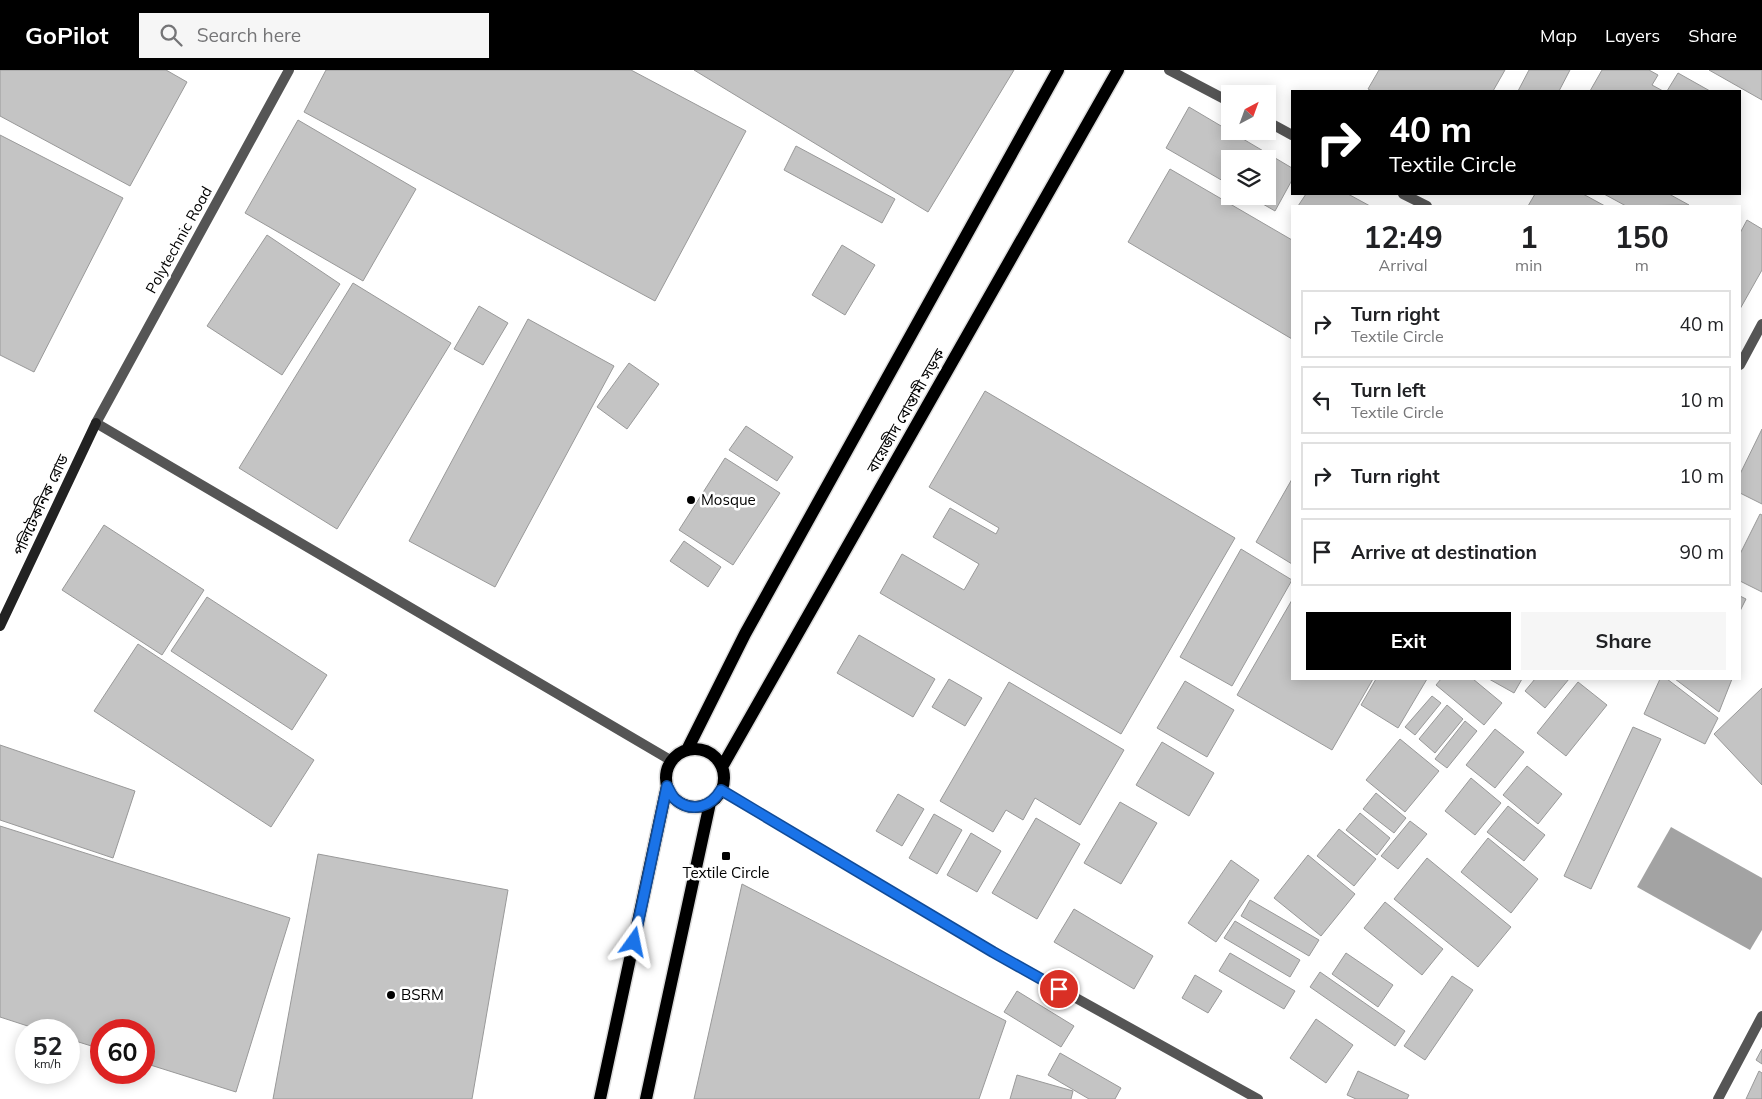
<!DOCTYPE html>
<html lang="en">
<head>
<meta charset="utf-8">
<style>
  body { margin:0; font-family:Mulish,"Noto Sans Bengali",sans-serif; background:#f6f6f6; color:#202124; height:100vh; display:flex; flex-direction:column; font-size:19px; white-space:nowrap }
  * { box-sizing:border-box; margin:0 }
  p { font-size:16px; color:#757577 }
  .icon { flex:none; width:28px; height:28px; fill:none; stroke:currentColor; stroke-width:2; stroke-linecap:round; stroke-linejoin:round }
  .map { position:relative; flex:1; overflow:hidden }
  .drawer { position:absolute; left:1291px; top:135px; width:450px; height:475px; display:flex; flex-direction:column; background:#fff; border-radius:0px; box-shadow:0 2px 12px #0003 }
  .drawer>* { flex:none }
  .top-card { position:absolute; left:1291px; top:20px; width:450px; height:105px; border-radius:0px; box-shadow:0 2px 12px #0003; background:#000; color:#fff; overflow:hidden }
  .needle { width:32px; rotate:41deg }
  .tools { position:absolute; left:1221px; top:15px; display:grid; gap:10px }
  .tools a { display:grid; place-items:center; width:55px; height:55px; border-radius:0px; background:#fff; box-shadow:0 2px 12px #0003; font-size:25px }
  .speed { position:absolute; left:15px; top:949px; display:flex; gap:10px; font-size:25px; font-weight:700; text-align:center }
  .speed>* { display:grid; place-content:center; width:65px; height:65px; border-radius:50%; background:#fff; box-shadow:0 2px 12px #0003; line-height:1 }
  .speed small { font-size:12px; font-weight:400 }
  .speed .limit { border:8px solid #d22; background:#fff; color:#111 }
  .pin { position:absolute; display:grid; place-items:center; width:42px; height:42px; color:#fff; margin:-21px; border:2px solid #fff; border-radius:50%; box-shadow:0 1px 5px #0007 }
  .me { position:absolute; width:55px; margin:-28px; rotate:12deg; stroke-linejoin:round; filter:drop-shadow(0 0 4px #0008) }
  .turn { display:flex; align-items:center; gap:18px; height:105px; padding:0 15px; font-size:22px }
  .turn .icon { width:65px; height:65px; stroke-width:2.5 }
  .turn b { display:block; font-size:35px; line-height:42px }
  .eta { display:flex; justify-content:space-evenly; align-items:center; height:85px; text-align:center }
  .eta b { font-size:30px; font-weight:700; line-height:35px }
  .button { display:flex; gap:10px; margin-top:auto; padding:10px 15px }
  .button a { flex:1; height:58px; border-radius:0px; background:#000; color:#fff; font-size:20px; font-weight:700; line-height:58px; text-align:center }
  .button a+a { background:#f6f6f6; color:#202124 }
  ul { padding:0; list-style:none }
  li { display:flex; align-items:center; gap:15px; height:68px; margin:0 10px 8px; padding:0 5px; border:2px solid #e0e0e0; border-radius:0px }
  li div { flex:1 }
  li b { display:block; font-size:19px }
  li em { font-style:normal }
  header { display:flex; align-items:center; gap:30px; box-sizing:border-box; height:70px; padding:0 25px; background:#000; color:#fff }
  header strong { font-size:24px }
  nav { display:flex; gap:28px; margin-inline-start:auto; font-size:18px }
  .search { width:350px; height:45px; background:#f6f6f6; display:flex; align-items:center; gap:12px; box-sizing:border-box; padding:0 18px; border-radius:0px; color:#757577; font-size:19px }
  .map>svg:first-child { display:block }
  .water { fill:#a3a3a3 }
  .building { fill:#c4c4c4; stroke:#999 }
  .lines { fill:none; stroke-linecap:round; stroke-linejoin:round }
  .primary-casing { stroke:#dbdbdb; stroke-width:15 }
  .minor { stroke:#555; stroke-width:10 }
  .tertiary { stroke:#555; stroke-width:10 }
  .secondary { stroke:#222; stroke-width:10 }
  .primary { stroke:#000; stroke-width:12 }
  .route-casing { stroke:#114b97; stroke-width:12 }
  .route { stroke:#1a73e8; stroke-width:9 }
  .poi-dot { fill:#000; stroke:#fff; stroke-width:2 }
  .labels { text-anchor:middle; stroke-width:5; stroke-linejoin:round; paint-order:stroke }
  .street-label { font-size:15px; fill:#000; stroke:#fff }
  .poi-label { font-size:15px; fill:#000; stroke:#fff; text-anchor:start }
</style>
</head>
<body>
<header>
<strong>GoPilot</strong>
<div class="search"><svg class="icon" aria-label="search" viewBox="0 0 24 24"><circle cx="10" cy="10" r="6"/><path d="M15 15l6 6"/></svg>Search here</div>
<nav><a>Map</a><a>Layers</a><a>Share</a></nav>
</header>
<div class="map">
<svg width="1762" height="1029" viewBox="0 0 1762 1029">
  <rect width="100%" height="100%" fill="#fff"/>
  <path class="water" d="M1671,757L1762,808V860L1750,880L1637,817Z"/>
  <path class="building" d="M0,0H166L187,12L130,116L0,46Z
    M326,0H631L746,61L655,231L304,42Z
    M694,0H1014L928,142Z
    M1379,0H1505L1493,21H1372L1368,19Z
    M1529,0H1570L1559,21H1518Z
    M1602,0H1649L1658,5L1652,15L1663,21H1590Z
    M1709,0H1762V30Z
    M1678,3L1710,21H1667Z
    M1189,37L1292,98V110L1275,141L1249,126H1268V89H1230V115L1166,78Z
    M298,50L416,119L363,211L245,143Z
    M0,65L123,128L34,302L0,285Z
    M796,76L895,129L882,153L784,100Z
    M1170,99L1292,170V269L1128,172Z
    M1306,124H1348L1370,136H1298Z
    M1535,124H1583L1605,136H1528Z
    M1604,124H1669L1689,135L1626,136Z
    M1747,150L1762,159V200L1740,239V163Z
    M267,165L340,214L282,305L207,256Z
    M842,175L875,195L845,245L812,225Z
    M353,213L451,273L337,459L239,398Z
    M479,236L508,253L483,295L454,279Z
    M528,249L614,296L495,517L409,471Z
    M629,293L659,314L627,359L597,337Z
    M985,321L1235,468L1121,664L880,523L902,484L964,520L979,494L933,467L950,438L996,464L999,458L929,417Z
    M746,356L793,387L777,411L729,380Z
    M1762,359V434L1740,423V404Z
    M725,388L780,423L733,495L679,460Z
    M1292,409V494L1256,472Z
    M1760,444L1762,445V522L1740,511V484Z
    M104,455L204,520L162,585L62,520Z
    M684,471L721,497L708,517L670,491Z
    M1241,479L1292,510L1232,616L1180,587Z
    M1740,526L1746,529L1740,541Z
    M207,527L327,605L292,660L171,581Z
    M1292,530V609H1373L1332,680L1237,625Z
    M859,565L935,609L913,647L837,603Z
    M138,574L314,690L271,757L94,641Z
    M949,609L982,628L965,656L932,637Z
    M1376,609H1427L1398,658L1361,635Z
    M1441,609H1473L1502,633L1484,655L1436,615Z
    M1489,609H1522L1514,623Z
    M1535,609H1569L1545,638L1525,621Z
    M1660,609H1667L1718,648L1705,674L1644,644Z
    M1675,609H1732L1719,642Z
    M1185,611L1234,640L1207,687L1157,658Z
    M1009,612L1124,680L1080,755L1035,728L1023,750L1006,740L993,762L940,731Z
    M1578,612L1607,635L1566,686L1537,663Z
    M1762,618V715L1714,664Z
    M1432,626L1441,633L1415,665L1405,657Z
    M1447,635L1463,649L1435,683L1419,669Z
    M1465,651L1477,661L1447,698L1435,689Z
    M1633,657L1661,669L1591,819L1564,806Z
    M1495,659L1524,682L1495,718L1466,695Z
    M1400,669L1439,701L1405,742L1366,710Z
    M1162,672L1214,703L1189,746L1136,715Z
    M0,675L135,721L113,788L0,750Z
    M1527,696L1562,724L1538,754L1503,725Z
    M1471,708L1501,733L1475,765L1445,741Z
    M1376,723L1406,748L1394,763L1363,739Z
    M898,724L924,739L902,776L876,761Z
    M1120,732L1157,753L1121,814L1084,793Z
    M1508,736L1545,765L1524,791L1487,762Z
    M1360,743L1390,768L1377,785L1346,760Z
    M934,744L962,760L937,804L909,788Z
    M1036,748L1080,774L1037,849L992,823Z
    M1410,751L1427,764L1398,799L1381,786Z
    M0,756L290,848L236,1022L144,993V960H101V979L69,969V960H40L0,947Z
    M1339,759L1376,789L1354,816L1317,786Z
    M971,763L1001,781L977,822L947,805Z
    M1488,768L1538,809L1511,843L1461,802Z
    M318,784L508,820L472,1029H273Z
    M1308,785L1355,824L1321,866L1274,828Z
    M1427,788L1511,857L1478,897L1394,829Z
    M1231,790L1259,810L1216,872L1188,853Z
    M742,814L1006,951L979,1029H694Z
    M1250,830L1319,870L1309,886L1241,846Z
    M1385,832L1443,879L1422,905L1364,858Z
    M1074,839L1153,886L1134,919L1054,872Z
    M1235,851L1300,890L1290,907L1224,868Z
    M1230,883L1295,921L1284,939L1219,901Z
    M1346,883L1393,915L1378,937L1332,904Z
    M1320,902L1405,961L1395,976L1310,917Z
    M1195,905L1222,921L1208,943L1182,928Z
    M1452,906L1473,920L1425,990L1404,976Z
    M1017,921L1074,956L1061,977L1004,942Z
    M1316,949L1353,975L1326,1013L1290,988Z
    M1762,979V994L1756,990Z
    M1060,983L1121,1018L1115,1029H1089L1048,1005Z
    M1358,1001L1409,1025L1407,1029H1356L1347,1025Z
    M1759,1001L1762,1003V1029H1746Z
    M1017,1005L1073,1021L1071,1029H1010Z"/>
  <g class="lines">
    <g class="primary-casing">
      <path id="primary" d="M666 708a29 29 0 1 1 58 0a29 29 0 1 1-58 0Z
        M687,680L745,564L1058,0
        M722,697L1118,0
        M600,1029L667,716
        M646,1029L710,733"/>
    </g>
    <path class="minor" d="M1169,0L1230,32
      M1268,52L1292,65
      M1403,124L1427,136
      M1740,295L1762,254"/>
    <path class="tertiary" d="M289,0L96,353L672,691
      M721,720L993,882L1258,1029
      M1718,1029L1762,946"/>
    <path class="secondary" d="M0,556L96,353"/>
    <use href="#primary" class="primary"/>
  </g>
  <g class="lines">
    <g class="route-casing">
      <path id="route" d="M634,872L667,716C670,721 672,727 676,730C692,743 711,737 721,720L993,882L1059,919"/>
    </g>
    <use href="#route" class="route"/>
  </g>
  <g class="poi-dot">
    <circle cx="691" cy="430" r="5"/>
    <rect x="721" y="781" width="10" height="10" rx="2.5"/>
    <circle cx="391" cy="925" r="5"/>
  </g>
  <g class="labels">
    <g class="street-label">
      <text transform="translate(179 170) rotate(-61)" y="5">Polytechnic Road</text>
      <text transform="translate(906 341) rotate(-60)" y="5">বায়েজীদ বোস্তামী সড়ক</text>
      <text transform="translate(41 435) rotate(-65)" y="5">পলিটেকনিক রোড</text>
    </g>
    <g class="poi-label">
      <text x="701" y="435">Mosque</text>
      <text x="726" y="808" text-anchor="middle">Textile Circle</text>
      <text x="401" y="930">BSRM</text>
    </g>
  </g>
</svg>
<div class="tools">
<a><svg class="needle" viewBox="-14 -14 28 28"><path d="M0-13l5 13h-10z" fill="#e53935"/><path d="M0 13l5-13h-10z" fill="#757577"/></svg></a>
<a><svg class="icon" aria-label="layers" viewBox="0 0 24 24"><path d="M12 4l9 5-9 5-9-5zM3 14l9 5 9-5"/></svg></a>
</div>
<div class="speed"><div>52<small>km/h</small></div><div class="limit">60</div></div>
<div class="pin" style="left:1059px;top:919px;background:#d93025"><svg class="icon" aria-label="arrive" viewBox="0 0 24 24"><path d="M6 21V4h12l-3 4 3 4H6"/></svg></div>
<svg class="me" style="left:634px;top:872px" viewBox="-20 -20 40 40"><path d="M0-17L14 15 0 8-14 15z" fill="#1a73e8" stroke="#fff" stroke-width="4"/></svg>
<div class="top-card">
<div class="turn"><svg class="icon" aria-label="right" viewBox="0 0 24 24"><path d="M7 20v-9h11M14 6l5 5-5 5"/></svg><div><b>40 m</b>Textile Circle</div></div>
</div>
<section class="drawer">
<div class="eta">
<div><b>12:49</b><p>Arrival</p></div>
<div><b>1</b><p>min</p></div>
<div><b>150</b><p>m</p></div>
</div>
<ul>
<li><svg class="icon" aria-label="right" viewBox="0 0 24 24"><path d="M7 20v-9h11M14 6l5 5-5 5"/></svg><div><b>Turn right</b><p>Textile Circle</p></div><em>40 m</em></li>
<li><svg class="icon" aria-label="left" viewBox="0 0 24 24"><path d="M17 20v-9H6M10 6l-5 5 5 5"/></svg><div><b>Turn left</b><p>Textile Circle</p></div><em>10 m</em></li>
<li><svg class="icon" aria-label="right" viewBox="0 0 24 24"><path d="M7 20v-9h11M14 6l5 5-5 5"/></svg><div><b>Turn right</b></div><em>10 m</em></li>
<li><svg class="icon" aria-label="arrive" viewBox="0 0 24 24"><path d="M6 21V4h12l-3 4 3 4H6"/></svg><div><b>Arrive at destination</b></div><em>90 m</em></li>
</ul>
<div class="button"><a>Exit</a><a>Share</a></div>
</section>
</div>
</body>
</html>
